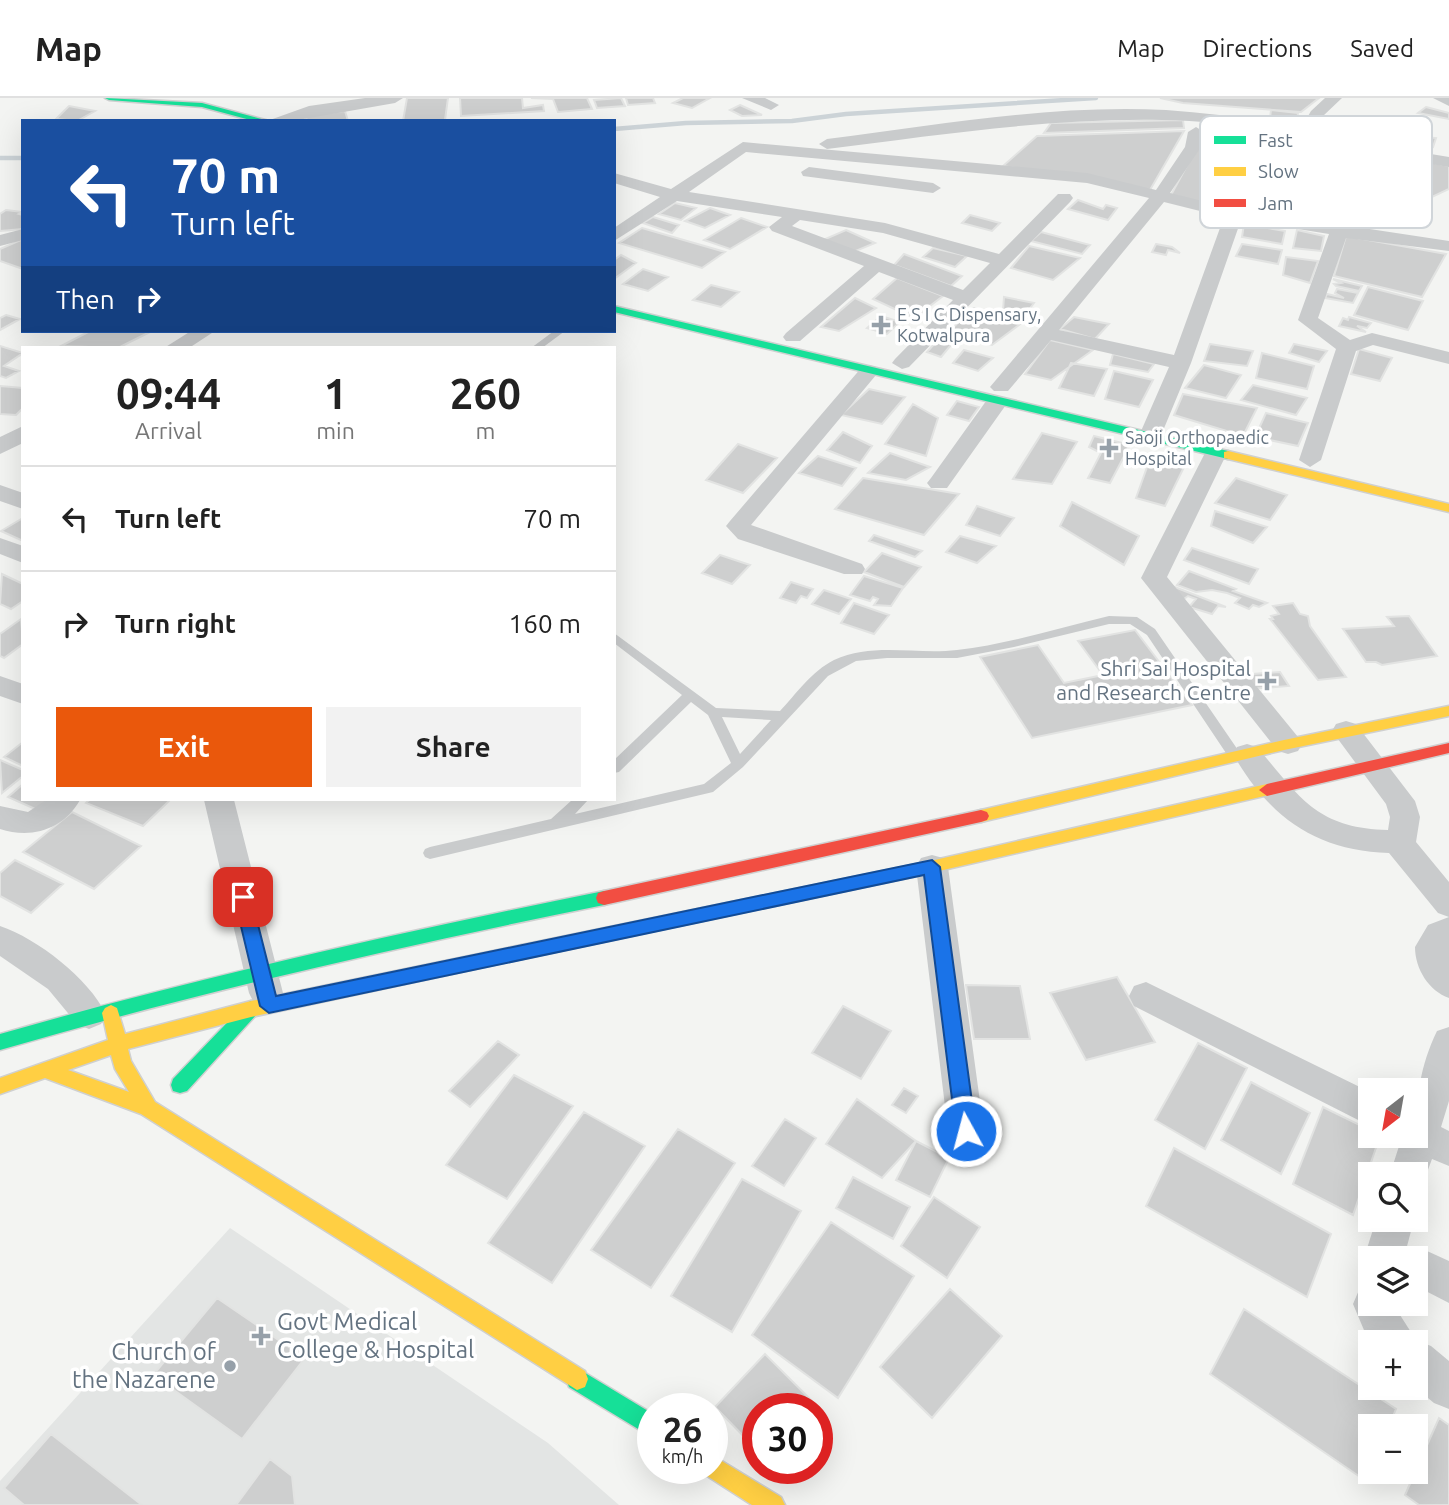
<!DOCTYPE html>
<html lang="en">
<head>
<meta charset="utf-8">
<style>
  body { margin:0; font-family:Ubuntu,sans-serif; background:#f2f2f2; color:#222; height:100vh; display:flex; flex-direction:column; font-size:26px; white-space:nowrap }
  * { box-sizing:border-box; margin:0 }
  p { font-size:23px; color:#767676 }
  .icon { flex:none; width:38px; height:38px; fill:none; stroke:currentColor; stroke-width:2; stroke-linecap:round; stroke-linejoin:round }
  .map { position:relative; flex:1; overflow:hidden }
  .panel { position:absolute; left:21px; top:248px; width:595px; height:455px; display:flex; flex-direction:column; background:#fff; border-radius:0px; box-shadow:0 7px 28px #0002 }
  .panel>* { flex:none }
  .banner { position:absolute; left:21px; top:21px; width:595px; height:214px; border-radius:0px; box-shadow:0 7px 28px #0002; background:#1a4fa0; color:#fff; overflow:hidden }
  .needle { width:46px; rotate:211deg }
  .buttons { position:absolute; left:1358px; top:980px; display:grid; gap:14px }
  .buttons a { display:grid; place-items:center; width:70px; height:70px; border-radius:0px; background:#fff; box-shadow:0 7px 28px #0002; font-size:35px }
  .speed { position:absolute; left:637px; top:1295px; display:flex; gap:14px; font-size:35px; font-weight:700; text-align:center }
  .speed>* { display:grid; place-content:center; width:91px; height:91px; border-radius:50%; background:#fff; box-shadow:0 7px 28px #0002; line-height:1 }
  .speed small { font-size:18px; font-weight:400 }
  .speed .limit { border:10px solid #d22; background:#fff; color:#111 }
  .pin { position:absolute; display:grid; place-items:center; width:60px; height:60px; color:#fff; margin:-30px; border-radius:14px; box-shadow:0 4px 10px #0006 }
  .me { position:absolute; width:77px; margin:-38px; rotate:353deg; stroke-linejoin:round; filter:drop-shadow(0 0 5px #0008) }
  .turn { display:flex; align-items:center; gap:24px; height:147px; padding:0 35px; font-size:32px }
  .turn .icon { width:91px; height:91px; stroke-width:2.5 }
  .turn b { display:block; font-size:49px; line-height:60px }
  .then { display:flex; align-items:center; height:66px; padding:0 35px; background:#0003; gap:14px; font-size:26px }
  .eta { display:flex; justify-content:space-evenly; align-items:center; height:119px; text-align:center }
  .eta b { font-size:42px; font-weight:700; line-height:49px }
  .primary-button { display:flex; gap:14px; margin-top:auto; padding:14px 35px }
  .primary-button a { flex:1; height:80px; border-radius:0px; background:#ea580c; color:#fff; font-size:28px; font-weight:700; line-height:80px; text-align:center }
  .primary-button a+a { background:#f2f2f2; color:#222 }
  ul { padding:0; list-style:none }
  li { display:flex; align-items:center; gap:21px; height:105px; padding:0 35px; border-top:2px solid #e0e0e0 }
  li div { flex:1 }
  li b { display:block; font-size:26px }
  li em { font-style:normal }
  header { display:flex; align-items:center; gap:42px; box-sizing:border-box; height:98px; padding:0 35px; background:#fff; border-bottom:2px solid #e0e0e0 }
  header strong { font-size:33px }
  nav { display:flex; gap:38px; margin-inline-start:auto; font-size:24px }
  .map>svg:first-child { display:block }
  .built { fill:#e3e5e4 }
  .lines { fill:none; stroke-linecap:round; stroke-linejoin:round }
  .stream { stroke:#ccd3d7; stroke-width:4.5 }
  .building { fill:#cecfcf; stroke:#e2e3e2; stroke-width:2 }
  .fast-casing { stroke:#cfd0d0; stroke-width:3 }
  .slow-casing { stroke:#cfd0d0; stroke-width:3 }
  .jam-casing { stroke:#cfd0d0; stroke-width:3 }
  .lane { fill:#c9cbcc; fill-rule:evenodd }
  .street { fill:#c9cbcc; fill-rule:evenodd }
  .fast { fill:#16e098; fill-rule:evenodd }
  .slow { fill:#ffcf43; fill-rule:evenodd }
  .jam { fill:#f24e42; fill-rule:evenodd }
  .route { fill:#1a73e8; stroke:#114b97; stroke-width:2 }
  .poi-dot { fill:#96a0a9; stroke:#fff; stroke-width:2.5 }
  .labels { text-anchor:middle; stroke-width:7; stroke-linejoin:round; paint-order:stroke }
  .far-poi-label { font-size:18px; fill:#647381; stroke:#fff; text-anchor:start }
  .poi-label { font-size:21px; fill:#647381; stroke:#fff; text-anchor:end }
  .near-poi-label { font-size:24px; fill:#647381; stroke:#fff; text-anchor:start }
  .key { fill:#fff; stroke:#d0d5d9; stroke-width:2 }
  .key-label { font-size:19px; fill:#647381 }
</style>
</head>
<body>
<header>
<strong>Map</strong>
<nav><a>Map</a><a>Directions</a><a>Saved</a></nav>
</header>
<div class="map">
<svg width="1449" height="1407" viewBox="0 0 1449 1407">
  <rect width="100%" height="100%" fill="#f3f4f2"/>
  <path class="built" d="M230,1130L548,1345L619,1407H0V1383Z"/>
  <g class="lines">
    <path class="stream" d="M614,31L686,25L792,23L846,16L1096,0
      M0,60H23"/>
  </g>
  <path class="building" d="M407,0H448L445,22L403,23Z
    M460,0H522L523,10L543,7L544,13L461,18Z
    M531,0H587L592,11L558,14L553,1Z
    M621,0L625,8L597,10L594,2Z
    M626,0H653L655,5L628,7Z
    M683,0H710L692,10L673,5Z
    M1160,0H1319L1301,14L1183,5Z
    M740,7L762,17L742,18L730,12Z
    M69,8L95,13L77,23L56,21Z
    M1426,9L1449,15V21L1418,15Z
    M1271,12L1298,15L1297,23L1270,20Z
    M345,13L348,23H305L308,17Z
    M1183,22L1184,30L1044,35L1051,25Z
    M1210,25L1301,34L1230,111L1171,97Z
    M1184,33L1150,92L1003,68L1037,38Z
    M1416,38L1436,40L1433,49L1413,45Z
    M1381,54L1449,68V91L1360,133Z
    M1078,102L1103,111L1106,107L1117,110L1108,122L1068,111Z
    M675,105L696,110L681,122L659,116Z
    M710,110L730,117L705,130L685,123Z
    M6,112L23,114L19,116L23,117V131L0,133V116Z
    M970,117L1000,125L992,133L962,125Z
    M653,119L679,127L672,135L643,125Z
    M741,120L767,129L730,151L704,142Z
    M1244,126L1285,133L1282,146L1242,139Z
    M642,130L725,154L702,170L619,145Z
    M846,132L875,145L851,155L823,142Z
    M1297,132L1324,138L1321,153L1293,150Z
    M1041,134L1090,147L1082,156L1031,143Z
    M1346,138L1446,156L1422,199L1334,178Z
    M23,141V171L0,163V151Z
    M1156,146L1172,149L1180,155L1168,152L1166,157L1152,154Z
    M1242,146L1282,152L1278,166L1236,158Z
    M1029,148L1080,160L1053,182L1011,170Z
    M933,150L967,158L955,169L923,159Z
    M904,156L962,178L951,188L894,167Z
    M621,157L636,165L614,181V162Z
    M1286,159L1318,163L1310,185L1283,177Z
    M643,171L668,179L648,193L623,186Z
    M897,180L943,198L914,220L873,201Z
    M1333,181L1362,188L1359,193L1336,188L1334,186L1341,185Z
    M711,187L739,194L721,209L693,202Z
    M1368,189L1423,203L1408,232L1354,217Z
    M1337,191L1358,195L1353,205L1325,200L1327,196L1344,200L1335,195Z
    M1004,199L1034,205L1025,217L1003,213Z
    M855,200L876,210L839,233L821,229Z
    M974,210L1023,224L992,247L948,234Z
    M6,217L20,221L0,232V220Z
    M881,218L900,224L887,236L867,230Z
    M1074,219L1109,226L1095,241L1060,231Z
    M1349,219L1371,225L1367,230L1357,228L1366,234L1339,228L1343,220L1348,222Z
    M90,233H152L118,250L61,248Z
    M943,236L956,241L941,259L927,254Z
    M1050,242L1093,252L1051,282L1025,276Z
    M1210,246L1253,253L1247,268L1204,263Z
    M1294,246L1327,253L1319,264L1289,255Z
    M0,248L23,255L4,268L19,273L6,280L0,278Z
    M1359,251L1392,260L1380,283L1351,276Z
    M964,252L993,260L978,273L953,265Z
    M1262,255L1314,268L1307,291L1256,280Z
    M1113,256L1154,266L1148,274L1110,267Z
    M1071,265L1107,271L1094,298L1059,290Z
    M1204,267L1241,277L1226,300L1185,290Z
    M1114,273L1153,282L1139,309L1105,301Z
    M1253,287L1307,300L1296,317L1241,302Z
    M0,288L23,290V310L16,317L0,316Z
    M869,291L905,299L882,326L841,317Z
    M1183,296L1257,310L1243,338L1174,317Z
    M957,303L979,309L969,323L947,317Z
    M913,306L938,320L926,358L885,346Z
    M1266,315L1308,325L1298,348L1255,339Z
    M843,334L872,348L860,365L827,352Z
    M1042,335L1077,344L1052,386L1013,381Z
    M1094,338L1130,347L1110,385L1088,380L1101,355L1089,349Z
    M738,346L777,360L743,395L706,382Z
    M890,355L930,369L906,382L868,375Z
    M818,358L856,370L842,388L799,375Z
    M1151,358L1186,365L1165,408L1136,400Z
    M863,380L959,396L924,437L835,411Z
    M1236,380L1287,397L1270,422L1215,405Z
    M1072,404L1139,438L1124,467L1060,428Z
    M977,408L1014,420L1000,438L966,427Z
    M1215,413L1267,429L1253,445L1211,428Z
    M23,420V443L1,433Z
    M874,437L922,453L915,459L869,443Z
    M960,438L996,448L977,465L946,454Z
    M1192,450L1258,471L1249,486L1184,462Z
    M882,455L921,469L904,489L864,474Z
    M720,457L750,467L732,486L702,475Z
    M1189,473L1236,491L1233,493L1267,505L1259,509L1253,507L1249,511L1235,505L1240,500L1227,495L1212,492L1196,494L1177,487Z
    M2,476L23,486V503L11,511L0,506Z
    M864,478L903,490L891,508L874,507L878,501L873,499L870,503L850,497Z
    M791,484L813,491L807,500L801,498L796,505L780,500Z
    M1172,488L1226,509L1218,508L1212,516L1189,509L1196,501L1188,498L1181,503Z
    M824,492L851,501L839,516L812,506Z
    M854,505L889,517L874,536L841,525Z
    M1293,505L1300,516L1308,518L1310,528L1346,579L1318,582L1270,521H1273L1271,518L1279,516L1273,508Z
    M1409,518L1437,558L1382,567L1376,564H1366L1343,531L1394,528L1387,519Z
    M21,521L23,546L4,560L0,558V536Z
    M1135,532L1192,607L1032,640L980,559L1038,547L1064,585L1103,577L1078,543Z
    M1280,574L1289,588L1248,591L1240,577Z
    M23,644V668L4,659Z
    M0,662L23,672V678L2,695Z
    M23,686V702H55L42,714L8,699Z
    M89,702H170L143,728L86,705Z
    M72,714L141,748L94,791L23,754Z
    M15,762L63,786L31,815L0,798V775Z
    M1117,879L1155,944L1086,962L1050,895Z
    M966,887L1020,888L1030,941H974Z
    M843,908L891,933L861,981L812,955Z
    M498,943L519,957L470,1009L449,993Z
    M1198,945L1247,970L1205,1051L1155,1022Z
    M514,977L573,1008L507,1101L446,1067Z
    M1251,984L1310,1015L1281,1076L1221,1042Z
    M904,990L918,998L906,1015L892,1007Z
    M857,1001L916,1043L882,1080L826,1046Z
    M1323,1009L1370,1032V1038H1380L1353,1117L1293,1086Z
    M584,1014L645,1048L552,1185L488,1145Z
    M785,1021L816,1040L784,1088L752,1068Z
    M678,1031L735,1065L651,1190L591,1152Z
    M916,1043L949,1060L930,1099L896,1082Z
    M1174,1050L1331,1136L1307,1199L1146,1108Z
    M853,1079L910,1109L893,1141L836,1110Z
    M742,1081L801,1113L732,1234L671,1198Z
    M934,1099L980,1129L947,1180L901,1148Z
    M831,1124L914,1178L838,1300L752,1237Z
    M950,1191L1002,1238L932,1320L880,1269Z
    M217,1200L305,1260L242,1341L153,1277Z
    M1244,1211L1396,1311L1389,1328H1370V1372L1366,1383L1210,1276Z
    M765,1256L826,1317L817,1327V1311H758V1353L715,1309Z
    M1439,1320L1449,1327V1407H1419L1405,1397Z
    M51,1336L142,1407H24L4,1390Z
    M270,1361L292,1378L295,1407H236Z"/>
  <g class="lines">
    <g class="fast-casing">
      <path id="fast" d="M105,0L202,5L269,23H254L202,9L109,2Z
        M614,208L1228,353L1234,357L1228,361L614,214Z
        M926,764L932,765L934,770L932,775L926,776L522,861L516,859L513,854L516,849L522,847Z
        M604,793L610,795L612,800L610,805L604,807C401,848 199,894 0,952V936C199,879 401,834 604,793Z
        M251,903L257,906L260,911L257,916L187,993L180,995L173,993L171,987L173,981L245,906Z
        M577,1270L653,1316V1340L569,1289L566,1281L569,1273Z"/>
    </g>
    <g class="slow-casing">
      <path id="slow" d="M1228,353L1449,406V414L1224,360V354Z
        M1449,608V618L1284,652L981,724L975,722L973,718L975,714L981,712L1284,642Z
        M1267,686L1275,692L1273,696L926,776L920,775L918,770L920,765L926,764Z
        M522,847L528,849L531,854L528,859L522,861L251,919L128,951L131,963L155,1004L585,1273L588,1281L585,1289L577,1292L141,1016L45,980L0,996V980L108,942L102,915L105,910L111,907L117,910L125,936L251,903ZM111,957L115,971L129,994L68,972Z
        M712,1357L781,1399L785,1407H752L704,1376L701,1370H712Z"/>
    </g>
    <g class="jam-casing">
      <path id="jam" d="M1449,645V655L1267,698L1259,692L1267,686Z
        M981,712L987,714L989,718L987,722L981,724L604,807L598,805L596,800L598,795L604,793Z"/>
    </g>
    <path class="lane" d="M554,233H565L542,250H531Z
      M1109,518L1137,519L1155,531L1240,655L1242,658L1240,661H1230L1147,537L1130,526H1109L1014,549L957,560H887L856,563L828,578L743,669L713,694L430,761L425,759L423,755L425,751L430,749L551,721L572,702H588L575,716L704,686L731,665L708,617L691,604L619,674L614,675V662L682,597L614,545V535L716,610L780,613C796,596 812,573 834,562C873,544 916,557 957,552C1008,546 1059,530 1109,518ZM722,619L771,622L740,656Z"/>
    <path class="street" d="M365,0H403L395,5L292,23H267L309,8Z
      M742,0H765L779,7L771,12Z
      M1325,0H1342L1323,18L1315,45L1361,53L1364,48L1370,46L1449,59V69L1377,57L1375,65L1380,69L1363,130L1449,143V153L1346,140L1318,220L1350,242L1372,235L1449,254V266L1373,247L1356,253L1321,362L1310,369L1299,362L1336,251L1298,222L1329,136L1241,122L1191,265L1160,340L1149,347L1138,340L1169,269L1051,242L1008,293H994L990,289L1149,100L1087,85L746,54L689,94L885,125L999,156L1058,96H1070L1073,100L1070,104L909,269L902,271L892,265L895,261L953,202L879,174L800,243H786L783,239L786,235L864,168L772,133L769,129L782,119L677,103L614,143V130L660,99L614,85V75L671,91L743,44L1087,75L1156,92L1185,49L1188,34L1196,29L1204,34L1201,49L1170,95L1232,110C1265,93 1294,75 1300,36C1255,31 1208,22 1162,22C1050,20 938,37 827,51L819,46L827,41C938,27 1053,6 1166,12C1212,15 1258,22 1303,27L1311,13ZM1313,55L1359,63L1358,67L1363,71L1346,127L1252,113L1280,99ZM1164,104L1224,119L1174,257L1059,232ZM800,122L883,135L990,165L963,192L792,128Z
      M1433,0H1449V8Z
      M809,69L933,85L941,90L933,95L803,78L801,74Z
      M23,131V142L0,148V137Z
      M191,233H215L189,250H164Z
      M869,267L876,269L879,273L876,277L751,427L862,466L865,471L862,476H844L738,441L726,428L730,423L862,269Z
      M997,298L1008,304L947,390H931L927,385L931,380L989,299Z
      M23,328V345L0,356V339Z
      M1216,348L1227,355L1167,479L1298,639L1302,646L1298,653L1288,656L1278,653L1141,480L1205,355Z
      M0,387L23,395V411L0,403Z
      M0,440L23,448V465L0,456Z
      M0,578L23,586V606L0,598Z
      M1346,623L1356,626L1415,703L1420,719L1416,744L1449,784V819L1438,815L1389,755C1316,753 1269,719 1233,656L1237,649L1247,646L1257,649C1300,699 1316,730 1388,732L1390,719L1386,706L1332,633L1336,626Z
      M46,702H80C63,732 31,741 0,731V708L28,714Z
      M204,702H234L283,895L278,905L266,909L254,905L249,895Z
      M932,757L943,760L948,769L984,1033L979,1045L966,1050L953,1045L948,1033L916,769L921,760Z
      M1449,819V900C1429,893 1415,871 1415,849L1428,827Z
      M0,828C38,841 88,880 106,916L101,926L89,931L77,926L48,891L0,858Z
      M1146,884L1370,994V1028L1134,908L1129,898L1134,888Z
      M1449,929V1003L1441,1029L1449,1033V1068L1432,1061L1422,1088L1416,1091V1076H1390L1401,1042L1399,1038H1416C1416,1000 1420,968 1437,933Z
      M1376,1122H1414L1406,1152L1416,1148L1449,1163V1205L1416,1188V1160H1370V1174L1364,1160Z
      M1370,1187V1206H1393L1416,1242L1431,1248L1449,1263V1311L1434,1305L1416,1290V1244H1369L1353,1206L1359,1192Z"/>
    <use href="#fast" class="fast"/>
    <use href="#slow" class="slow"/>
    <use href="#jam" class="jam"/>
  </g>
  <path class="route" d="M932,762L940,769L976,1033L973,1040L966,1042L959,1040L956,1033L924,777L269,915L260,908L234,799L243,792L251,799L276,898Z"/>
  <g class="poi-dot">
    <path d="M877.5 216.5h7v7h7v7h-7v7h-7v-7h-7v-7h7z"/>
    <path d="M1105.5 339.5h7v7h7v7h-7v7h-7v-7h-7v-7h7z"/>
    <path d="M1263.5 572.5h7v7h7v7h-7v7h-7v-7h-7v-7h7z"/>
    <path d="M257.5 1227.5h7v7h7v7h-7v7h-7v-7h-7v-7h7z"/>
    <circle cx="230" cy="1268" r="7"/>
  </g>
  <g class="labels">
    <g class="far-poi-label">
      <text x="897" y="223">E S I C Dispensary,<tspan x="897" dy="21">Kotwalpura</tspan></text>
      <text x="1125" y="346">Saoji Orthopaedic<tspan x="1125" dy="21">Hospital</tspan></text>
    </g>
    <g class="poi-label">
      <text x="1251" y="578">Shri Sai Hospital<tspan x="1251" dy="24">and Research Centre</tspan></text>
    </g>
    <g class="near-poi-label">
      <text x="277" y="1232">Govt Medical<tspan x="277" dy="28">College &amp; Hospital</tspan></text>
      <text x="216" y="1262" text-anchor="end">Church of<tspan x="216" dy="28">the Nazarene</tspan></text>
    </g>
  </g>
  <rect x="1200" y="18" width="232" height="112" rx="10" class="key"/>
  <rect x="1214" y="38" width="32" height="8" fill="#16e098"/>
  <rect x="1214" y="69" width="32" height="9" fill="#ffcf43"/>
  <rect x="1214" y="101" width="32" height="8" fill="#f24e42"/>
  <g class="key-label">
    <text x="1258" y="49">Fast</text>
    <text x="1258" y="80">Slow</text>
    <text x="1258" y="112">Jam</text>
  </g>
</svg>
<div class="buttons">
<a><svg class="needle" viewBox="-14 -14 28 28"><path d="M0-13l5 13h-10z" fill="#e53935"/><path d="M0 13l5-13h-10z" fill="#767676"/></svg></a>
<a><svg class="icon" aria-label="search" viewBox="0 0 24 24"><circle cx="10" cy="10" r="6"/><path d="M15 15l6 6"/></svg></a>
<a><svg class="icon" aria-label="layers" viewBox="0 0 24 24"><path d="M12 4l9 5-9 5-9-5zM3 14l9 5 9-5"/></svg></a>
<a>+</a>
<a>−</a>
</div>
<div class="speed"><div>26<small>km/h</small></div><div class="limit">30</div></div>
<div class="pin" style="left:243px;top:799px;background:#d93025"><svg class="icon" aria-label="arrive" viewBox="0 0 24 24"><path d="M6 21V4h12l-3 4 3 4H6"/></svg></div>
<svg class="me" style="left:966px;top:1033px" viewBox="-20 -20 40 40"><circle r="17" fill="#1a73e8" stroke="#fff" stroke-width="3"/><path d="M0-11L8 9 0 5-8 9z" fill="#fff"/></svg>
<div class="banner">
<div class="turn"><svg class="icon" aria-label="left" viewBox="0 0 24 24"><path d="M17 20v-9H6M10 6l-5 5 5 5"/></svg><div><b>70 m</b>Turn left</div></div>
<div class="then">Then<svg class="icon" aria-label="right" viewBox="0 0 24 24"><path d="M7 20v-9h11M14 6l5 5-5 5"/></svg></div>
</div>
<section class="panel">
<div class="eta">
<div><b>09:44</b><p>Arrival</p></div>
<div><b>1</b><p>min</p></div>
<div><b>260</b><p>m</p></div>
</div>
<ul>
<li><svg class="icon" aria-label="left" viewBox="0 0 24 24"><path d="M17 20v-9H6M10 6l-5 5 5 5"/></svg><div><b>Turn left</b></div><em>70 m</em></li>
<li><svg class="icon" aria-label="right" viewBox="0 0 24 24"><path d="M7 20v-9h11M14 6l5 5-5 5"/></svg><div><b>Turn right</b></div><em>160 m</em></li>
</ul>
<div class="primary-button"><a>Exit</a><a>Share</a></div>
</section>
</div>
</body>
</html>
